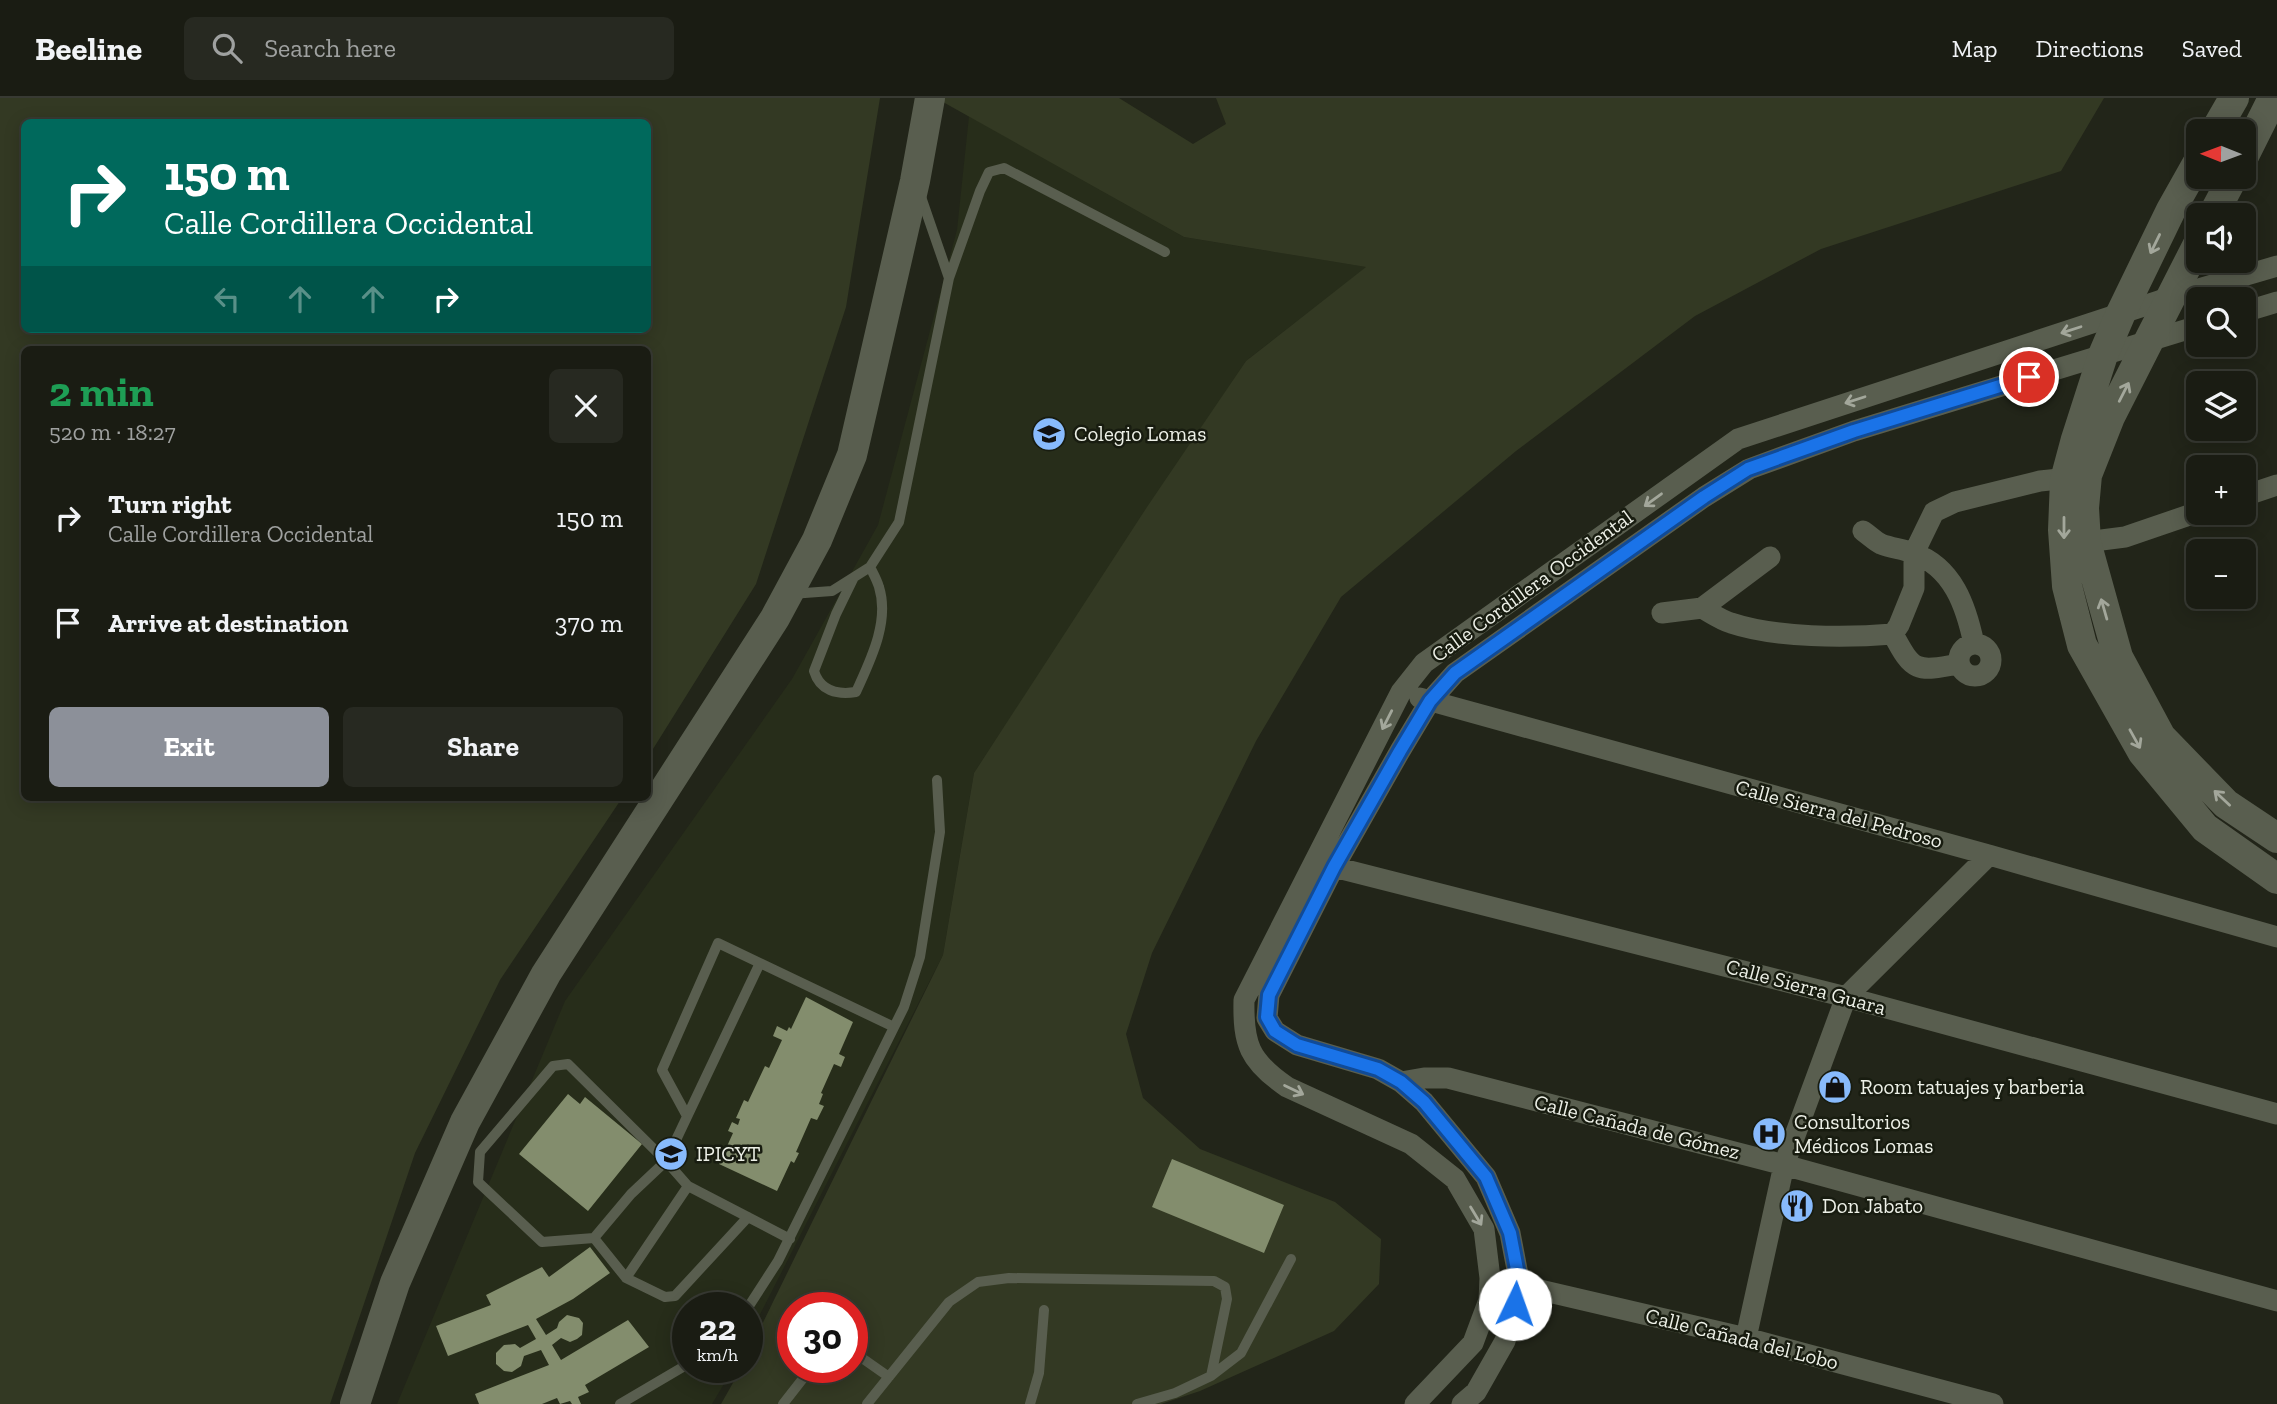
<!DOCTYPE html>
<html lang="en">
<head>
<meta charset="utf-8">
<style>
  body { margin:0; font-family:"Zilla Slab",serif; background:#272921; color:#f1f3f6; height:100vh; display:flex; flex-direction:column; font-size:26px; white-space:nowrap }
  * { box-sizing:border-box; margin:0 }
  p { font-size:23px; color:#9fa1a0 }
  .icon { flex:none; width:38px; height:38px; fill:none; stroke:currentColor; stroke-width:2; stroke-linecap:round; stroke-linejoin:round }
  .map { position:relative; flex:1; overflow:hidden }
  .drawer { position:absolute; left:21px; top:248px; width:630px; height:455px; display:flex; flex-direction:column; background:#1a1c13; border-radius:10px; box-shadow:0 4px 18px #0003,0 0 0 2px #383a33 }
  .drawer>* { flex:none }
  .guide { position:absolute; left:21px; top:21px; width:630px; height:214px; border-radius:10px; box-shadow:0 4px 18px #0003,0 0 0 2px #383a33; background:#00695c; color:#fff; overflow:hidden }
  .needle { width:46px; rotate:271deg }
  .fabs { position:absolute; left:2186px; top:21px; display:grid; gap:14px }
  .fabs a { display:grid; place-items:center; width:70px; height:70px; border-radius:10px; background:#1a1c13; box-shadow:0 4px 18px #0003,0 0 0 2px #383a33; font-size:35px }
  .speed { position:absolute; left:672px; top:1194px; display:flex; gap:14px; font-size:35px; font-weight:700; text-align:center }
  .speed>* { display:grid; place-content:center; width:91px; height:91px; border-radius:50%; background:#1a1c13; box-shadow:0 4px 18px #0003,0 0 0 2px #383a33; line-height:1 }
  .speed small { font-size:18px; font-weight:400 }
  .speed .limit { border:10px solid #d22; background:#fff; color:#111 }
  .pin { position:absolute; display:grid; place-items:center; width:60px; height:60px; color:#fff; margin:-30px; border:4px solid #fff; border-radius:50%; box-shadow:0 2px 7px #0007 }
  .me { position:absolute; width:77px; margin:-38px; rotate:3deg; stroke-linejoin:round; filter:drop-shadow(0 0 5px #0008) }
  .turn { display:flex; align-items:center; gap:24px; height:147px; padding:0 28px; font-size:32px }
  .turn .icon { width:91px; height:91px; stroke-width:2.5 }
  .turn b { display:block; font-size:49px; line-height:60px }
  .lanes { display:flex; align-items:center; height:66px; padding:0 28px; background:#0003; justify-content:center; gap:35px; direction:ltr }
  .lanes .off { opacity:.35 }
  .round { display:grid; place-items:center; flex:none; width:74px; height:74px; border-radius:10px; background:#272921 }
  .summary { display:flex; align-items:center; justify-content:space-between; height:119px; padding:0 28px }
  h1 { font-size:42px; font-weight:700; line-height:52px; color:#1e9e55 }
  .button { display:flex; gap:14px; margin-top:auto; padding:14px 28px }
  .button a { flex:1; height:80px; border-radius:10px; background:#8c9099; color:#fff; font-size:28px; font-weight:700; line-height:80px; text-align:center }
  .button a+a { background:#272921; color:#f1f3f6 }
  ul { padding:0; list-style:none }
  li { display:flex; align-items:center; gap:21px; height:105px; padding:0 28px }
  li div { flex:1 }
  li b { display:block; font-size:26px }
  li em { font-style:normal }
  header { display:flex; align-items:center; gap:42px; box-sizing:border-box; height:98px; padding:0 35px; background:#1a1c13; border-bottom:2px solid #383a33 }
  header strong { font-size:33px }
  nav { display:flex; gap:38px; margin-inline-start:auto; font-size:24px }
  .search { width:490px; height:63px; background:#272921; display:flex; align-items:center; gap:18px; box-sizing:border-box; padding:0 24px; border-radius:10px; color:#9fa1a0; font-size:26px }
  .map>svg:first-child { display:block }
  .built { fill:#272d1a }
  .green { fill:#333923; fill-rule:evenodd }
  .building { fill:#838d6d }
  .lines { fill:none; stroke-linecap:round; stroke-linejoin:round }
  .lane { stroke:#595e4f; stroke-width:10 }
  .street { stroke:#595e4f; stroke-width:21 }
  .secondary { stroke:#595e4f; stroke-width:30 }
  .oneway { stroke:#a3a79b }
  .route-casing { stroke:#114b97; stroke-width:18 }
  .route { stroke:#1a73e8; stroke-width:12 }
  .labels { text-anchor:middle; stroke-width:5; stroke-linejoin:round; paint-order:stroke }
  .poi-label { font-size:21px; fill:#edf0e7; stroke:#181c10; text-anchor:start }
  .street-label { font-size:21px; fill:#edf0e7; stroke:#181c10 }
</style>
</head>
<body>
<header>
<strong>Beeline</strong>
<div class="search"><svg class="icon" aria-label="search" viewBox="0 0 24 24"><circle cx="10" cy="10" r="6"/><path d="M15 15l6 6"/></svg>Search here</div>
<nav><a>Map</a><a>Directions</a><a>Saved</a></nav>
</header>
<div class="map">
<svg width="2277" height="1306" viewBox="0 0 2277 1306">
  <rect width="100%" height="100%" fill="#222519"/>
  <path class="built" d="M969,18L1184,139L1367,169L1246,263L974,675L943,857L747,1242V1209H688V1269H734L712,1306H397L565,903L792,581L878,427L957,132Z"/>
  <path class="green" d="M0,0H880L846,209L756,486L648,659V252H24V700H622L500,882L415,1055L330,1306H0ZM24,24H648V231H24Z
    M944,0H1119L1193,46L1226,26L1216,0H2104L2061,73L1821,151L1695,218L1516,353L1341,499L1256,643L1152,855L1126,936L1143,1000L1200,1051L1335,1104L1381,1141L1379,1186L1334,1233L1200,1293L1161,1306H721L742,1269H747V1257L943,857L974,675L1147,409L1246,263L1366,169L1184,139L943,4ZM793,1209H852V1269H793Z"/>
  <path class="building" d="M806,899L853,924L839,956L845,959L841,969L834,966L821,995L823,996L819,1006L824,1008L817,1022L811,1020L796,1054L799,1055L794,1065L791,1063L777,1093L719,1066L733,1035L728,1033L732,1024L738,1027L740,1021L736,1020L744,1002L748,1004L765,968L769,970L782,942L773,938L777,928L787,933L789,929L791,931Z
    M568,996L580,1006L585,999L642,1046L588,1113L519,1056Z
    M1172,1061L1284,1107L1264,1155L1152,1109Z
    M590,1149L610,1175L573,1201L536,1221L546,1237L557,1230L559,1224L567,1217L579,1220L583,1225L582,1237L577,1241L570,1244L561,1240L552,1247L561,1262L628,1222L649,1249L585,1287L589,1294L578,1299L581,1306H572L570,1303L560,1306L557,1300L542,1306H479L475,1296L549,1267L541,1252L524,1258L521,1268L512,1274L504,1273L496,1266V1255L504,1247L515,1246L520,1250L536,1241L528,1227L448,1258L436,1228L491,1207L486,1197L542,1169L549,1179Z"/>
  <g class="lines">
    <path class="lane" d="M949,180L980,93L989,74L1004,70L1165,154
      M854,479L836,516L814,573C820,593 837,597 856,594C870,563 890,524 879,489C877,482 873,475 870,469
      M791,496L832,493L870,469L899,424L949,180L920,96
      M760,865L666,1063L631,1096L594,1140L542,1144L478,1084L480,1054L553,968L568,966L666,1063L688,1088L790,1141
      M687,1018L662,972L718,845L894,929
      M594,1140L626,1180L688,1088
      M626,1180L665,1199L675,1198L748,1119
      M747,1211L778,1163L904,909L920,859L940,734L937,682
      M852,1253L889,1279
      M620,1306L688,1266
      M783,1306L812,1269
      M867,1306L949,1204L978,1184L1009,1180L1214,1183L1225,1189L1227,1201L1211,1278
      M1030,1306L1039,1275L1044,1212
      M1137,1306L1175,1295L1211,1278L1241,1255L1291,1161"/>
    <path class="street" d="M2244,214L2277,204
      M2244,398L2277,387
      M1863,433C1869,437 1875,443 1881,446C1891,450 1903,451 1913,455C1953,469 1966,508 1974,546
      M2086,444L2125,439L2198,414
      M1702,510C1711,515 1721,522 1731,525C1776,540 1846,540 1893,536L1899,527L1914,490V455L1934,414L1955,404L2040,383L2079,379
      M1662,515L1702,510L1770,459
      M1893,536C1913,574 1916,574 1959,566
      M1959 562a16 16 0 1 1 32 0a16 16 0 1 1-32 0Z
      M1420,600L1989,757L2277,839
      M1334,769L1846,899L2277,1016
      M1401,984L1424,980H1448L1784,1067L2277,1203
      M1506,1184L1746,1240L1993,1306
      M1746,1240L1784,1067L1846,899L1989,757
      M1415,1306L1473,1245L1489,1202L1490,1180L1484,1131L1455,1081L1411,1046L1287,989C1249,963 1243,946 1244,902L1401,594L1424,565L1738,341L2171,199L2277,168
      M1462,1306L1476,1294L1505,1243L1520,1187L1510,1135L1486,1079L1424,1004L1401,984L1378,971L1297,947L1275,933L1267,920L1269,897L1334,769L1400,653L1430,603L1455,575L1704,399L1749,371L1854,333L2198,228"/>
    <path class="secondary" d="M2215,33L2234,0
      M2244,58L2273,0
      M2198,64L2171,112L2121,215L2103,257L2076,341L2065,382L2063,432L2067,488L2082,547L2143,655L2205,730L2277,781
      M2213,117L2233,79
      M2198,146L2110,319L2087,377L2084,410L2086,444L2118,559L2161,639L2226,706L2277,740
      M355,1306L395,1185L465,1024L546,876L775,520L817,442L852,357L915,83L930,0"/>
  </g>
  <defs><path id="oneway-shaft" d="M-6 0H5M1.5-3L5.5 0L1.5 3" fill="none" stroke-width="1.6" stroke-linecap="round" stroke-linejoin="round" transform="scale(1.75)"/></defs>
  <g class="oneway">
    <use href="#oneway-shaft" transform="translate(2155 146) rotate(116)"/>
    <use href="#oneway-shaft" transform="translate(2071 232) rotate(162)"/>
    <use href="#oneway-shaft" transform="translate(2124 294) rotate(-63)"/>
    <use href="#oneway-shaft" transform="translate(1855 302) rotate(162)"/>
    <use href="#oneway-shaft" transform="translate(1653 402) rotate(144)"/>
    <use href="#oneway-shaft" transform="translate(2064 430) rotate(90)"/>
    <use href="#oneway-shaft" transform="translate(2104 511) rotate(-106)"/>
    <use href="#oneway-shaft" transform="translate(1387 622) rotate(117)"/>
    <use href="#oneway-shaft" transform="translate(2135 641) rotate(61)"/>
    <use href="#oneway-shaft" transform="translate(2222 700) rotate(-137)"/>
    <use href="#oneway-shaft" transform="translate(1294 992) rotate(26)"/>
    <use href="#oneway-shaft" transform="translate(1476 1118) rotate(59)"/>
  </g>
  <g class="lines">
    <g class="route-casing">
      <path id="route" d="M1515,1206L1520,1187L1510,1135L1486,1079L1424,1004L1401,984L1378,971L1297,947L1275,933L1267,919L1269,897L1334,769L1400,653L1430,603L1455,575L1704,399L1748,371L1854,333L2029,279"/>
    </g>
    <use href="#route" class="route"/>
  </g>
  <defs>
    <g id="school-disc" transform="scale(1.75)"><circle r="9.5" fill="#88bafc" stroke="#181c10"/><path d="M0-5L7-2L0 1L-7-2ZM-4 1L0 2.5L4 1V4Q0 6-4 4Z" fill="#111"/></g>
    <g id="shop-disc" transform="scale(1.75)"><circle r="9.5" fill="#88bafc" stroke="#181c10"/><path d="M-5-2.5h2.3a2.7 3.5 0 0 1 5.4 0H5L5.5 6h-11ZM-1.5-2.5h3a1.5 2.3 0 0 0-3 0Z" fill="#111"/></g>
    <g id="hospital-disc" transform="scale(1.75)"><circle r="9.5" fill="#88bafc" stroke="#181c10"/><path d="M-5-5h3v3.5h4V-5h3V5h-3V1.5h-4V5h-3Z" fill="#111"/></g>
    <g id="university-disc" transform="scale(1.75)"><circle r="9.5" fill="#88bafc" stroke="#181c10"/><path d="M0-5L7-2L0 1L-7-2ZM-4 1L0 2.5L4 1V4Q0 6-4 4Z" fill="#111"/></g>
    <g id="restaurant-disc" transform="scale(1.75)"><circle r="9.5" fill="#88bafc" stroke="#181c10"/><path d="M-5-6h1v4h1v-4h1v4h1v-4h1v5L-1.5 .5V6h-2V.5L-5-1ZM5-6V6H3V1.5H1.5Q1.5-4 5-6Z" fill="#111"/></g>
  </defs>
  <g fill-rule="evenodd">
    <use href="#school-disc" x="1049" y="336"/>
    <use href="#shop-disc" x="1835" y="989"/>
    <use href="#hospital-disc" x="1769" y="1036"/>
    <use href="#university-disc" x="671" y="1056"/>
    <use href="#restaurant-disc" x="1797" y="1108"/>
  </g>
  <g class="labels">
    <g class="poi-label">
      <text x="1074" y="343">Colegio Lomas</text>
      <text x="1860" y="996">Room tatuajes y barberia</text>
      <text x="1794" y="1031">Consultorios<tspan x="1794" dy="24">Médicos Lomas</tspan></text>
      <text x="696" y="1063">IPICYT</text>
      <text x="1822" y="1115">Don Jabato</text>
    </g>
    <g class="street-label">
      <text transform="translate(1532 488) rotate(-36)" y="7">Calle Cordillera Occidental</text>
      <text transform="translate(1839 716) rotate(15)" y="7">Calle Sierra del Pedroso</text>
      <text transform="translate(1806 889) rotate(15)" y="7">Calle Sierra Guara</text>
      <text transform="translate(1637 1029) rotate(14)" y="7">Calle Cañada de Gómez</text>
      <text transform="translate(1742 1241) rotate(14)" y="7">Calle Cañada del Lobo</text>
    </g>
  </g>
</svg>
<div class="fabs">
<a><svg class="needle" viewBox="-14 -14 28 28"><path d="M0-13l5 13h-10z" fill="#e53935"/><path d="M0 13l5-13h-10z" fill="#9fa1a0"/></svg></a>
<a><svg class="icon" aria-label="sound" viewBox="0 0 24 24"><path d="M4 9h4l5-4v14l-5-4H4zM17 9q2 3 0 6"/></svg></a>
<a><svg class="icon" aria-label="search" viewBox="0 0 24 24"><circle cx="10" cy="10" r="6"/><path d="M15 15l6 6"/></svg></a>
<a><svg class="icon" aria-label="layers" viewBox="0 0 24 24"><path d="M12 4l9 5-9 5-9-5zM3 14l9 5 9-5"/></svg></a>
<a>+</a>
<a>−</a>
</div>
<div class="speed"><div>22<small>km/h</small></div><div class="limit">30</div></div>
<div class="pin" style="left:2029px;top:279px;background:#d93025"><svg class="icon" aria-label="arrive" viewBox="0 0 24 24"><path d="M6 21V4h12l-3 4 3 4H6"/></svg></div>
<svg class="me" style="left:1515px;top:1206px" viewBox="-20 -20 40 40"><circle r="19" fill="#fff"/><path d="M0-13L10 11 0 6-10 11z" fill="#1a73e8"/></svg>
<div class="guide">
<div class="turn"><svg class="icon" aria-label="right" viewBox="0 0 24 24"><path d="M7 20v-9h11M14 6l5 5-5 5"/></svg><div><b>150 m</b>Calle Cordillera Occidental</div></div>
<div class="lanes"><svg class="icon off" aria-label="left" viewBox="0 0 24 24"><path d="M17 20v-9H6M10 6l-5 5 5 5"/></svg><svg class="icon off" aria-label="ahead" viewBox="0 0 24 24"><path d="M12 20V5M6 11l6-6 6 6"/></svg><svg class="icon off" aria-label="ahead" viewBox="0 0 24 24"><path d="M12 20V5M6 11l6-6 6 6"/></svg><svg class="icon" aria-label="right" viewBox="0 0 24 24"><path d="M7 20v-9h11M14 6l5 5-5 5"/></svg></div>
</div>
<section class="drawer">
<div class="summary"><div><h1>2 min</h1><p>520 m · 18:27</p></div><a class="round"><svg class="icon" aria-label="close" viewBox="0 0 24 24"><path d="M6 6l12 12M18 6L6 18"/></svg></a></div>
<ul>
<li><svg class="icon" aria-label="right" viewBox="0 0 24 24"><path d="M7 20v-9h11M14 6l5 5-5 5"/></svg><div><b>Turn right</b><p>Calle Cordillera Occidental</p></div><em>150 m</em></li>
<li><svg class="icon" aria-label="arrive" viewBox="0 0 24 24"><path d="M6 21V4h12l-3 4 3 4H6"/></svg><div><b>Arrive at destination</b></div><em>370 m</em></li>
</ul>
<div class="button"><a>Exit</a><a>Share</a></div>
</section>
</div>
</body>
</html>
